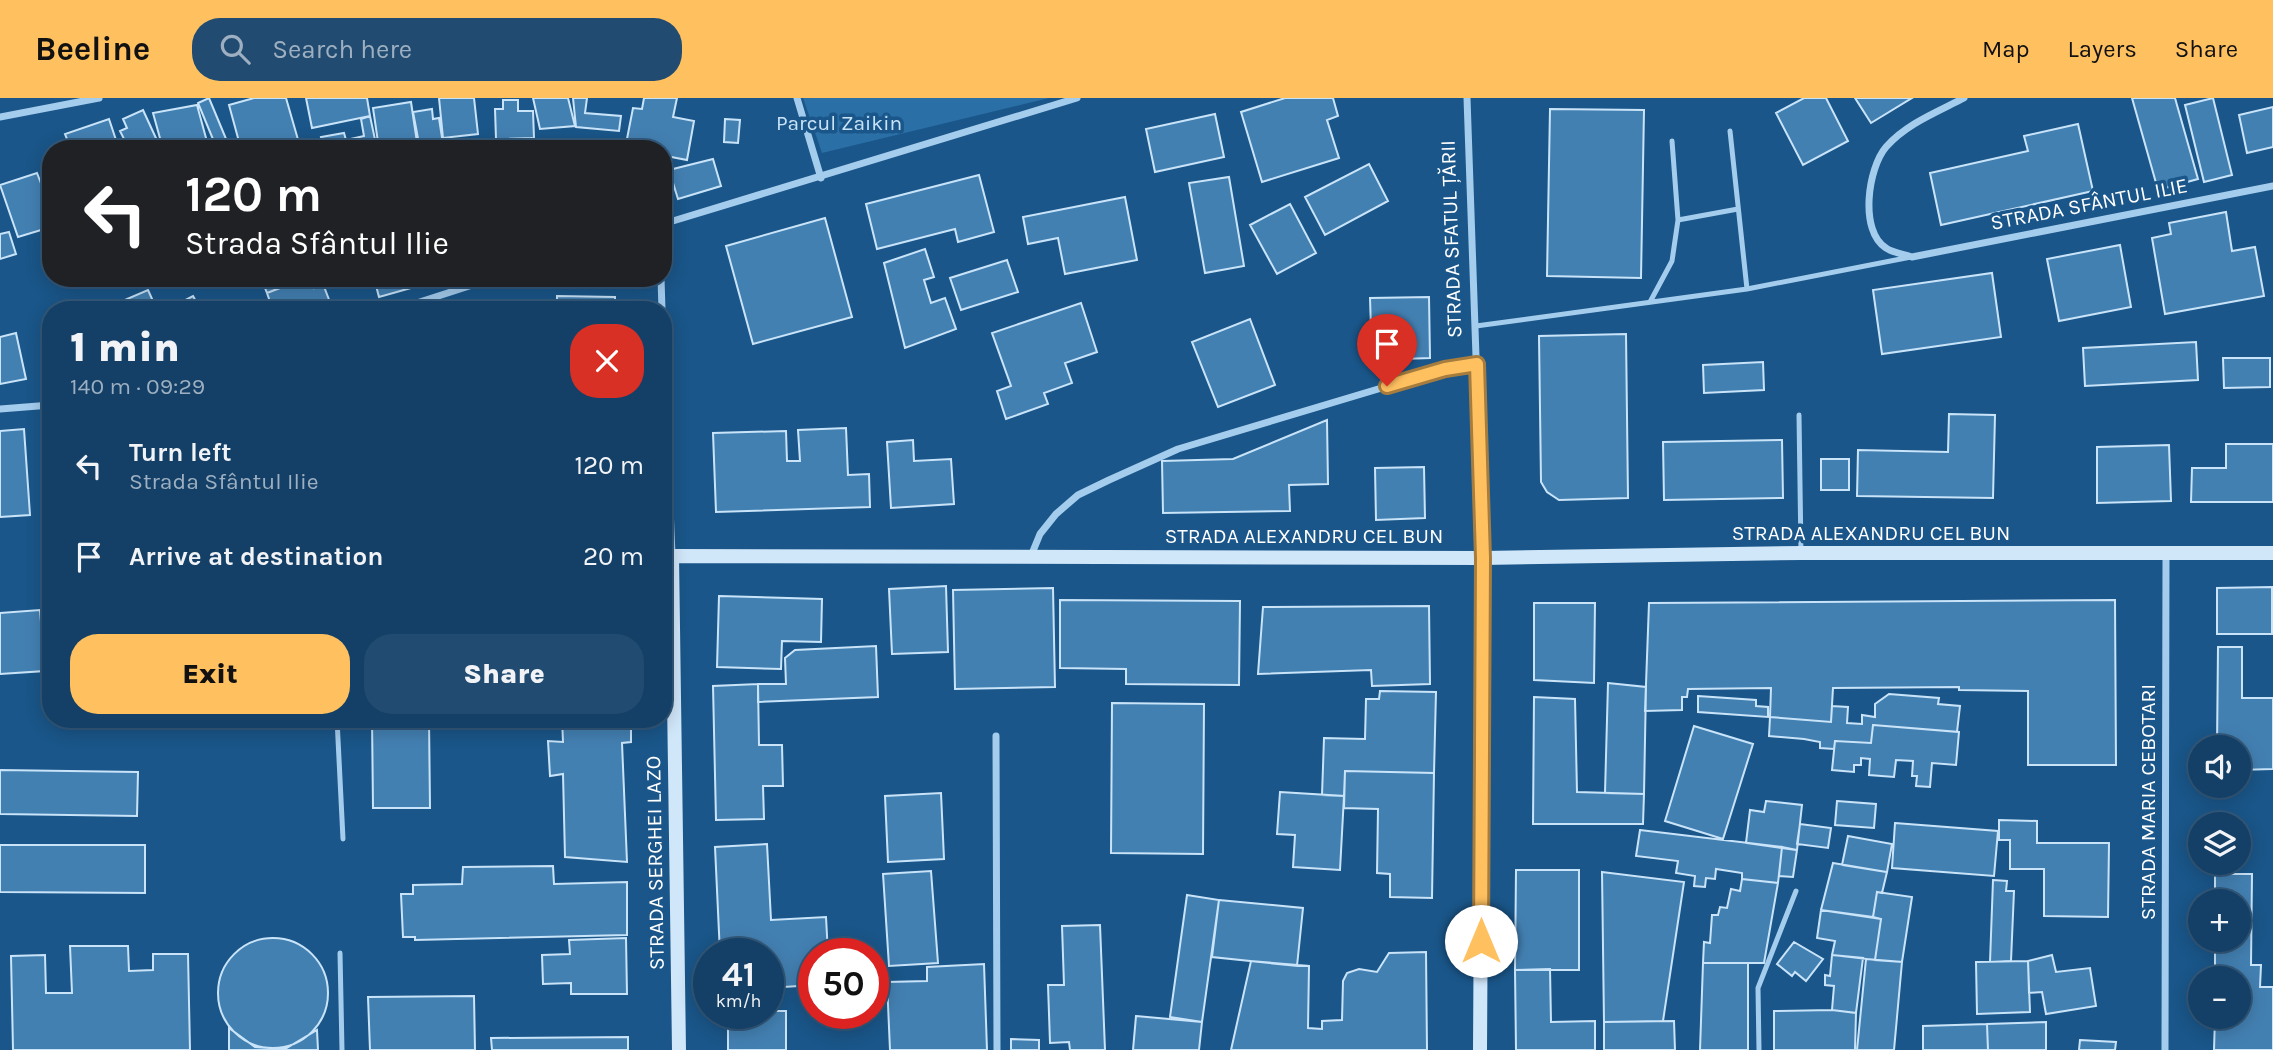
<!DOCTYPE html>
<html lang="en">
<head>
<meta charset="utf-8">
<style>
  body { margin:0; font-family:Karla,sans-serif; background:#214b70; color:#f1f3f6; height:100vh; display:flex; flex-direction:column; font-size:26px; white-space:nowrap }
  * { box-sizing:border-box; margin:0 }
  p { font-size:23px; color:#9dafc0 }
  .icon { flex:none; width:38px; height:38px; fill:none; stroke:currentColor; stroke-width:2; stroke-linecap:round; stroke-linejoin:round }
  .map { position:relative; flex:1; overflow:hidden }
  .side { position:absolute; left:42px; top:203px; width:630px; height:427px; display:flex; flex-direction:column; background:#144067; border-radius:28px; box-shadow:0 4px 18px #0003,0 0 0 2px #33597b }
  .side>* { flex:none }
  .guide { position:absolute; left:42px; top:42px; width:630px; height:147px; border-radius:28px; box-shadow:0 4px 18px #0003,0 0 0 2px #33597b; background:#202124; color:#fff; overflow:hidden }
  .controls { position:absolute; left:2188px; top:637px; display:grid; gap:14px }
  .controls a { display:grid; place-items:center; width:63px; height:63px; border-radius:50%; background:#144067; box-shadow:0 4px 18px #0003,0 0 0 2px #33597b; font-size:35px }
  .speed { position:absolute; left:693px; top:840px; display:flex; gap:14px; font-size:35px; font-weight:700; text-align:center }
  .speed>* { display:grid; place-content:center; width:91px; height:91px; border-radius:50%; background:#144067; box-shadow:0 4px 18px #0003,0 0 0 2px #33597b; line-height:1 }
  .speed small { font-size:18px; font-weight:400 }
  .speed .limit { border:10px solid #d22; background:#fff; color:#111 }
  .pin { position:absolute; display:grid; place-items:center; width:60px; height:60px; color:#fff; margin:-72px -30px; border-radius:50% 50% 50% 0; rotate:-45deg; box-shadow:0 0 7px #0007 }
  .pin .icon { rotate:45deg }
  .me { position:absolute; width:77px; margin:-38px; rotate:0deg; stroke-linejoin:round; filter:drop-shadow(0 0 5px #0008) }
  .turn { display:flex; align-items:center; gap:24px; height:147px; padding:0 28px; font-size:32px }
  .turn .icon { width:91px; height:91px; stroke-width:2.5 }
  .turn b { display:block; font-size:49px; line-height:60px }
  .round { display:grid; place-items:center; flex:none; width:74px; height:74px; border-radius:28px; background:#214b70 }
  .headline { display:flex; align-items:center; justify-content:space-between; height:119px; padding:0 28px }
  h1 { font-size:42px; font-weight:800; line-height:52px }
  .button { display:flex; gap:14px; margin-top:auto; padding:14px 28px }
  .button a { flex:1; height:80px; border-radius:28px; background:#ffc060; color:#111; font-size:28px; font-weight:800; line-height:80px; text-align:center }
  .button a+a { background:#214b70; color:#f1f3f6 }
  ul { padding:0; list-style:none }
  li { display:flex; align-items:center; gap:21px; height:91px; padding:0 28px }
  li div { flex:1 }
  li b { display:block; font-size:26px }
  li em { font-style:normal }
  header { display:flex; align-items:center; gap:42px; box-sizing:border-box; height:98px; padding:0 35px; background:#ffc060; color:#111 }
  header strong { font-size:33px }
  nav { display:flex; gap:38px; margin-inline-start:auto; font-size:24px }
  .search { width:490px; height:63px; background:#214b70; display:flex; align-items:center; gap:18px; box-sizing:border-box; padding:0 24px; border-radius:28px; color:#9dafc0; font-size:26px }
  .map>svg:first-child { display:block }
  .green { fill:#2a6fa5 }
  .building { fill:#4380b2; stroke:#c9e4f9; stroke-width:2 }
  .lines { fill:none; stroke-linecap:round; stroke-linejoin:round }
  .service { stroke:#a4cced; stroke-width:5 }
  .minor { stroke:#a4cced; stroke-width:7 }
  .secondary { stroke:#d0e6f9; stroke-width:14 }
  .route-casing { stroke:#a67d3e; stroke-width:18 }
  .route { stroke:#ffc060; stroke-width:12 }
  .labels { text-anchor:middle; stroke-width:7; stroke-linejoin:round; paint-order:stroke }
  .park-label { font-size:21px; fill:#c9e4f9; stroke:#1a5689 }
  .street-label { font-size:21px; fill:#fff; stroke:#1a5689 }
</style>
</head>
<body>
<header>
<strong>Beeline</strong>
<div class="search"><svg class="icon" aria-label="search" viewBox="0 0 24 24"><circle cx="10" cy="10" r="6"/><path d="M15 15l6 6"/></svg>Search here</div>
<nav><a>Map</a><a>Layers</a><a>Share</a></nav>
</header>
<div class="map">
<svg width="2273" height="952" viewBox="0 0 2273 952">
  <rect width="100%" height="100%" fill="#1a5689"/>
  <path class="green" d="M803,0H1049L822,55Z"/>
  <path class="building" d="M209,0L229,48L222,51H217L198,5Z
    M254,0H286L299,45L279,51H241L229,7Z
    M306,0H367L370,18L312,30Z
    M439,0H474L478,36L443,40Z
    M533,0H568L575,28L540,31Z
    M573,0H587L585,15L621,18L619,33L576,29Z
    M644,0H677L673,19L694,23L687,62L666,58L664,66L663,51H625L633,10L642,11Z
    M1285,0H1333L1338,18L1327,22L1339,60L1262,84L1241,14Z
    M1804,0H1826L1848,43L1803,67L1776,15Z
    M1855,0H1912L1871,25Z
    M2132,0H2175L2198,81L2158,92Z
    M2213,0L2232,77L2204,84L2185,7Z
    M503,2H518V13H533L534,40L496,41L495,11H503Z
    M411,4L418,51H379L373,10Z
    M197,7L209,51H163L153,15Z
    M2273,9V49L2247,55L2239,17Z
    M432,11L433,21L439,20L443,46L449,45L450,51H420L413,14Z
    M1550,11L1644,12L1641,180L1547,178Z
    M143,12L161,51H129L120,33L127,30L123,21Z
    M1215,16L1224,59L1155,74L1146,31Z
    M370,18L377,51H308L323,46L321,39L344,35L346,42L364,38L361,21Z
    M109,21L119,51H71L65,36Z
    M725,21L740,22L738,45L724,44Z
    M2078,26L2093,93L1941,127L1930,75L2028,53L2024,38Z
    M531,40L532,51H491L490,45Z
    M713,61L721,88L678,101L669,72Z
    M1369,66L1388,103L1325,137L1305,99Z
    M37,75L44,93L51,91V129L18,139L0,87Z
    M979,77L994,134L958,144L955,131L877,151L866,106Z
    M1229,79L1244,168L1205,175L1189,85Z
    M1125,99L1137,162L1065,176L1058,140L1028,146L1023,119Z
    M1290,106L1316,155L1277,176L1250,127Z
    M2226,114L2232,153L2255,149L2264,198L2165,216L2152,140L2171,136L2169,125Z
    M825,120L852,219L753,246L726,148Z
    M9,134L16,156L0,161V136Z
    M2120,147L2131,209L2059,223L2047,161Z
    M925,151L934,179L924,182L931,205L945,200L956,231L905,250L884,165Z
    M1007,162L1018,194L961,212L950,180Z
    M1992,175L2001,239L1882,256L1873,192Z
    M261,180H306L267,195Z
    M306,180H311L314,190L323,186L333,212H273L267,195Z
    M374,180H416L418,188L379,199Z
    M148,192L157,212H107L106,210Z
    M193,198L199,209L206,205L210,212H166Z
    M557,198L615,199V212H557Z
    M1429,199L1430,260L1372,262L1370,200Z
    M1081,205L1097,254L1065,265L1072,285L1044,295L1048,306L1006,321L997,293L1011,288L992,235Z
    M1250,221L1275,287L1218,309L1192,244Z
    M51,225V264L43,227Z
    M16,235L26,281L0,286V239Z
    M1626,236L1628,400L1559,402L1547,394L1541,384L1539,238Z
    M2196,244L2198,282L2085,288L2083,250Z
    M2223,260H2270V289L2224,290Z
    M1763,264L1764,292L1704,295L1703,267Z
    M1949,316L1995,317L1993,400L1857,398L1858,352L1948,354Z
    M1327,322L1328,386L1289,387L1290,413L1163,415L1162,363L1233,361Z
    M846,330L848,377L869,376L870,409L716,414L713,335L786,333L787,363H800L798,332Z
    M24,331L30,417L0,419V333Z
    M913,342L914,363L951,361L954,406L891,410L887,344Z
    M1782,342L1783,400L1664,402L1663,344Z
    M2226,346H2273V404H2191L2192,370H2226Z
    M2169,347L2171,403L2097,405V349Z
    M1821,361H1849V392H1821Z
    M1424,369L1425,420L1376,422L1375,370Z
    M946,488L948,554L892,556L889,491Z
    M2272,489V536H2217V490Z
    M1053,490L1055,589L955,591L953,492Z
    M719,498L822,501L821,544L782,543L781,571L717,569Z
    M1060,502L1240,503L1239,587L1126,586V571L1060,570Z
    M2115,502L2116,667H2028V593L1959,592V589L1833,590L1831,624L1770,619L1771,590L1688,591L1687,599H1682V612L1645,613L1649,505Z
    M1534,505H1595L1594,585L1534,582Z
    M1429,508L1430,586L1372,588L1371,572L1258,576L1263,509Z
    M40,512L45,573L0,576V515Z
    M876,548L878,599L758,604V586H786L785,560L795,552Z
    M2218,549H2242V600H2273V671L2238,672V649H2217Z
    M1608,585L1646,589L1644,696L1605,695Z
    M758,586L759,647H782L783,688H763L764,721L716,722L713,588Z
    M1380,593L1436,594L1434,675L1345,673L1344,698L1322,697L1324,640L1365,641L1366,601H1379Z
    M1889,596L1939,600L1938,606L1960,608L1957,634L1873,627L1871,645L1835,643L1834,651L1820,650V644L1804,641L1769,638L1770,619L1831,624L1832,608L1848,609L1847,625L1862,626V617L1875,619V606Z
    M1698,598L1756,602V608L1768,609V619L1698,614Z
    M1534,599L1575,601L1577,694L1644,696L1643,726H1533Z
    M1112,605L1204,606L1203,756L1111,755Z
    M372,621H429L430,710H373Z
    M562,621H631V644L622,645L627,764L565,759L563,676L550,678L548,643L563,644Z
    M1873,627L1959,634L1956,667L1932,665L1930,689L1916,688L1917,678H1912L1913,663L1896,662L1894,679L1869,677L1870,661L1861,660V667H1854V674L1832,672L1835,643L1871,645Z
    M1694,628L1753,646L1723,741L1665,723Z
    M0,672L138,674L137,718L0,716Z
    M1345,673L1434,675L1432,800L1390,799V776L1377,775L1378,711L1344,710Z
    M1280,694L1344,698L1340,772L1293,769L1295,737L1277,736Z
    M941,695L944,761L888,764L885,698Z
    M1766,703L1802,707L1797,752L1746,745L1750,712L1764,714Z
    M1837,703L1876,706L1874,730L1835,727Z
    M1999,722L2037,723V745H2109L2108,819L2044,818V771H2010V742H1999Z
    M1895,725L1998,733L1994,778L1892,770Z
    M1800,726L1831,730L1828,750L1797,746Z
    M1640,732L1782,749L1778,785L1742,781V775L1716,771L1715,781L1706,780L1705,789L1694,788L1695,778L1676,775L1678,763L1636,758Z
    M1848,738L1892,746L1887,774L1842,767Z
    M767,746L771,822L826,819L828,856H814V887L768,890V856H720L715,749Z
    M0,747H145V795L0,794Z
    M1782,749L1797,752L1793,779L1779,778Z
    M1833,765L1887,774L1882,795L1877,794L1873,819L1821,812Z
    M553,768L554,786L627,784V837L415,842V839H403L401,796H413V787L462,786L463,769Z
    M1516,772H1579V872H1515Z
    M931,773L938,865L889,868L883,776Z
    M1602,774L1684,784L1663,923L1604,924Z
    M2215,776H2252L2251,867H2261L2260,889H2273V952H2214L2215,919H2238V880H2215V842H2238V803H2215Z
    M1742,781L1778,785L1764,865H1703L1704,844L1710,845L1712,817H1718L1720,809L1727,810L1731,791L1740,793Z
    M1993,782L2007,783L2006,793H2014L2011,863L1990,864Z
    M1877,794L1912,799L1902,864L1875,862L1881,821L1873,819Z
    M1187,797L1219,802L1202,924L1170,919Z
    M1219,802L1303,810L1297,868L1212,859Z
    M1821,812L1881,821L1875,862L1832,857L1835,843L1817,840Z
    M1100,827L1105,952H1070L1069,944L1050,945L1048,887H1064L1062,828Z
    M218 895a55 55 0 1 1 110 0a55 55 0 1 1-110 0Z
    M626,840L627,896H571V885L543,886L542,857L570,856L569,842Z
    M1794,844L1823,861L1806,883L1795,874L1792,878L1777,866Z
    M70,848H128L129,873L153,872V856H188L190,952H13L11,858L45,857L46,895H72Z
    M1426,854L1427,952H1231L1251,863L1309,868L1308,930L1322,931V923L1342,922L1343,883L1347,875L1359,871L1377,874L1389,855Z
    M1832,857L1863,860L1856,915L1832,912L1834,888L1825,887V877L1830,878Z
    M2052,857L2056,874L2090,870L2096,908L2046,916L2042,894L2029,895L2028,863Z
    M1866,861L1902,864L1894,952H1857Z
    M2028,863L2030,914L1977,916L1976,864Z
    M1703,865H1748V952H1700Z
    M984,866L987,952H890L887,884L927,883V869Z
    M1550,871L1551,924L1595,923V952H1516L1515,872Z
    M474,898L475,952H370L368,899Z
    M1832,912L1856,915L1855,952H1774V913Z
    M768,913H786V952H728V915Z
    M1136,918L1202,924L1199,952H1133Z
    M1674,923L1675,952H1604V924Z
    M2046,924V952H1988L1987,926Z
    M1987,926L1988,952H1923V928Z
    M229,930L255,949L285,951L317,932L318,952H229Z
    M628,939V952H492L491,940Z
    M1011,941L1039,942V952H1011Z
    M2080,942L2116,944L2115,952H2079Z"/>
  <g class="lines">
    <path class="service" d="M1730,33L1747,191
      M1678,122L1738,111
      M1650,204L1672,163L1678,122L1672,43
      M1476,228L1747,191L1911,159
      M1799,317L1801,455
      M337,621L343,741
      M340,855L342,952
      M1759,952L1758,890L1796,793"/>
    <path class="minor" d="M797,0L821,80
      M1467,0L1483,460
      M1964,0C1937,14 1906,26 1886,49C1868,70 1859,133 1886,150C1893,155 1904,156 1912,159L2273,88
      M0,19L99,0
      M663,126L1077,0
      M661,180L662,212
      M395,212L494,180
      M663,241L672,457
      M0,311L51,307
      M1031,458L1040,436L1056,416L1078,397L1109,382L1178,351L1445,271L1477,266
      M996,638L997,952
      M2165,952L2166,457"/>
    <path class="secondary" d="M679,952L672,458L1483,460L1801,455H2273
      M1480,952L1483,460"/>
  </g>
  <g class="lines">
    <g class="route-casing">
      <path id="route" d="M1387,288L1445,271L1477,266L1483,460L1481,843"/>
    </g>
    <use href="#route" class="route"/>
  </g>
  <g class="labels">
    <g class="park-label">
      <text x="839" y="32">Parcul Zaikin</text>
    </g>
    <g class="street-label">
      <text transform="translate(2089 106) rotate(-11)" y="7">STRADA SFÂNTUL ILIE</text>
      <text transform="translate(1451 141) rotate(-92)" y="7">STRADA SFATUL ȚĂRII</text>
      <text x="1871" y="442">STRADA ALEXANDRU CEL BUN</text>
      <text x="1304" y="445">STRADA ALEXANDRU CEL BUN</text>
      <text transform="translate(2148 704) rotate(-90)" y="7">STRADA MARIA CEBOTARI</text>
      <text transform="translate(655 765) rotate(-91)" y="7">STRADA SERGHEI LAZO</text>
    </g>
  </g>
</svg>
<div class="controls">
<a><svg class="icon" aria-label="sound" viewBox="0 0 24 24"><path d="M4 9h4l5-4v14l-5-4H4zM17 9q2 3 0 6"/></svg></a>
<a><svg class="icon" aria-label="layers" viewBox="0 0 24 24"><path d="M12 4l9 5-9 5-9-5zM3 14l9 5 9-5"/></svg></a>
<a>+</a>
<a>−</a>
</div>
<div class="speed"><div>41<small>km/h</small></div><div class="limit">50</div></div>
<div class="pin" style="left:1387px;top:288px;background:#d93025"><svg class="icon" aria-label="arrive" viewBox="0 0 24 24"><path d="M6 21V4h12l-3 4 3 4H6"/></svg></div>
<svg class="me" style="left:1481px;top:843px" viewBox="-20 -20 40 40"><circle r="19" fill="#fff"/><path d="M0-13L10 11 0 6-10 11z" fill="#ffc060"/></svg>
<div class="guide">
<div class="turn"><svg class="icon" aria-label="left" viewBox="0 0 24 24"><path d="M17 20v-9H6M10 6l-5 5 5 5"/></svg><div><b>120 m</b>Strada Sfântul Ilie</div></div>
</div>
<section class="side">
<div class="headline"><div><h1>1 min</h1><p>140 m · 09:29</p></div><a class="round" style="background:#d93025;color:#fff"><svg class="icon" aria-label="close" viewBox="0 0 24 24"><path d="M6 6l12 12M18 6L6 18"/></svg></a></div>
<ul>
<li><svg class="icon" aria-label="left" viewBox="0 0 24 24"><path d="M17 20v-9H6M10 6l-5 5 5 5"/></svg><div><b>Turn left</b><p>Strada Sfântul Ilie</p></div><em>120 m</em></li>
<li><svg class="icon" aria-label="arrive" viewBox="0 0 24 24"><path d="M6 21V4h12l-3 4 3 4H6"/></svg><div><b>Arrive at destination</b></div><em>20 m</em></li>
</ul>
<div class="button"><a>Exit</a><a>Share</a></div>
</section>
</div>
</body>
</html>
